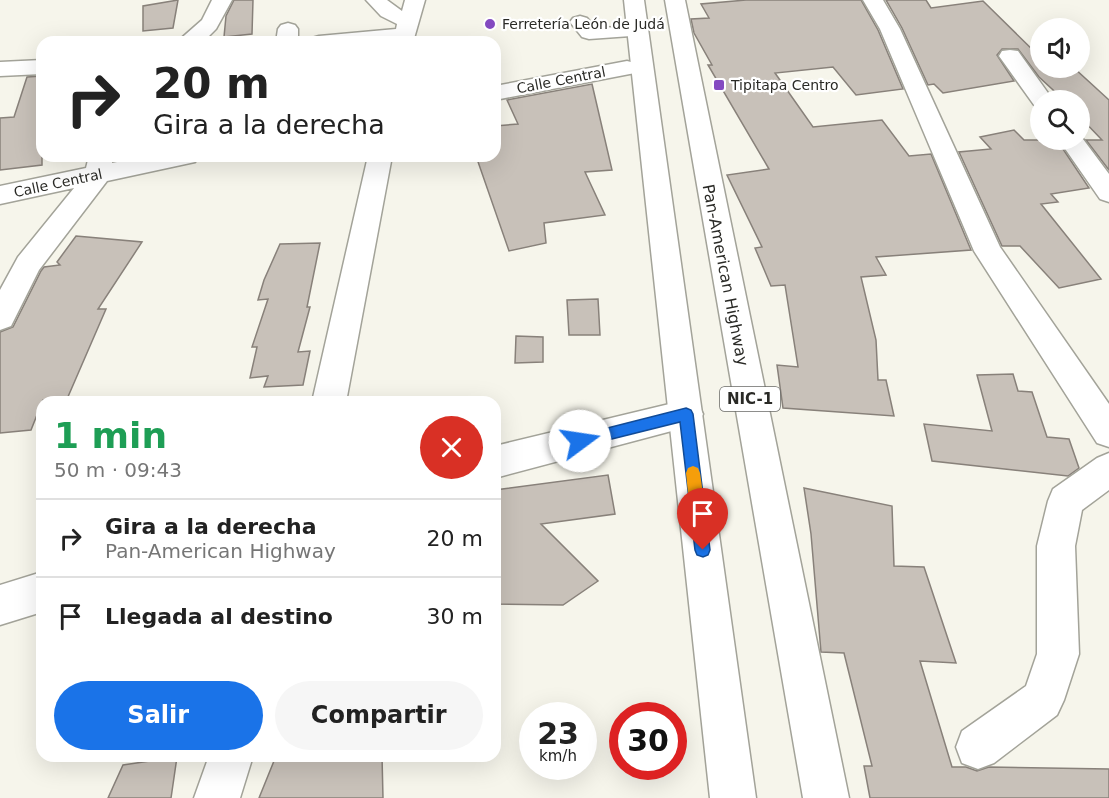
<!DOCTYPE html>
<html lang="es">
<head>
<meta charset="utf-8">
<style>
  body { margin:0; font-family:"DejaVu Sans",sans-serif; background:#f6f6f6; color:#222; height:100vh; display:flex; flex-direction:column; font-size:22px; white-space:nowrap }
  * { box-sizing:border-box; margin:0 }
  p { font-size:20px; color:#767676 }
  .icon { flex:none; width:33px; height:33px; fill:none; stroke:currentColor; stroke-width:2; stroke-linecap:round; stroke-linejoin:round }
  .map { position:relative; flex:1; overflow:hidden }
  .panel { position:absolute; left:36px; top:396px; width:465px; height:366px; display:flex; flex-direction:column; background:#fff; border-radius:18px; box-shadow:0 6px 24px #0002 }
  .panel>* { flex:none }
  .top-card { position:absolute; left:36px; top:36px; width:465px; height:126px; border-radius:18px; box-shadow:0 6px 24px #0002; background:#fff; color:#222; overflow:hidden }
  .tools { position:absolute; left:1030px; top:18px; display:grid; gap:12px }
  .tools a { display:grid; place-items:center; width:60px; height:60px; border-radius:50%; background:#fff; box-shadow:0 6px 24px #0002; font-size:30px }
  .speed { position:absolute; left:519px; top:702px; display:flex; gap:12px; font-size:30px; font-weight:700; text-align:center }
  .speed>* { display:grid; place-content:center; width:78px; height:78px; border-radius:50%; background:#fff; box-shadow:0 6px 24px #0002; line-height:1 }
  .speed small { font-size:15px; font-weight:400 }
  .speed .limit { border:9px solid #d22; background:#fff; color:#111 }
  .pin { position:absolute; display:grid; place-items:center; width:51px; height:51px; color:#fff; margin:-62px -26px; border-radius:50% 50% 50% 0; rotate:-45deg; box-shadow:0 0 6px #0007 }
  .pin .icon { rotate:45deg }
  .me { position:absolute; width:66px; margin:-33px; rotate:76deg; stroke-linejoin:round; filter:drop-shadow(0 0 4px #0008) }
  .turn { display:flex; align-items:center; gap:21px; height:126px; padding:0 18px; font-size:27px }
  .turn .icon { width:78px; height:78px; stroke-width:2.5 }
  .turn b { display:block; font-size:42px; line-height:51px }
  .round { display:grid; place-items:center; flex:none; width:63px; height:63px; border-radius:32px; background:#f6f6f6 }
  .headline { display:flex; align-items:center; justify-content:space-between; height:102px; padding:0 18px }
  h1 { font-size:36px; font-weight:700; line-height:45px; color:#1e9e55 }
  .cta { display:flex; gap:12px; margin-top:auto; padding:12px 18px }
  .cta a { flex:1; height:69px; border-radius:36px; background:#1a73e8; color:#fff; font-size:24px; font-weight:700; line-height:69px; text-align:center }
  .cta a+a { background:#f6f6f6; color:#222 }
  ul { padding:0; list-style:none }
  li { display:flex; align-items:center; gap:18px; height:78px; padding:0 18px; border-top:2px solid #e0e0e0 }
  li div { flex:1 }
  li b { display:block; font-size:22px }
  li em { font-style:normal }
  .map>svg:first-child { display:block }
  .building { fill:#c8c1b9; stroke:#88817a; stroke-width:1.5 }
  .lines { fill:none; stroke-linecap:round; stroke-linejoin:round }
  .minor-casing { stroke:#a3a399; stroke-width:3 }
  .highway-casing { stroke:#a3a399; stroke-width:3 }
  .minor { fill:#fff; fill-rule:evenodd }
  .highway { fill:#fff; fill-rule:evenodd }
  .route { fill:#1a73e8; stroke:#114b97; stroke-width:1.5 }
  .slow { fill:#f59e0b }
  .poi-dot { fill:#844ac1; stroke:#fff; stroke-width:2 }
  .labels { text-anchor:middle; stroke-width:4.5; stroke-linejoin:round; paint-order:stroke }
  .far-poi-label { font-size:14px; fill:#2a2a26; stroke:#fff; text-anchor:start }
  .far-street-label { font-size:14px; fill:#2a2a26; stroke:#fff }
  .shield { fill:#fff; stroke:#6a6a67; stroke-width:1.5 }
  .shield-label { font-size:15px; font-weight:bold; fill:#2a2a26 }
  .street-label { font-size:16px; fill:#2a2a26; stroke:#fff }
</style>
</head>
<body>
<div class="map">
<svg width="1109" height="798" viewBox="0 0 1109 798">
  <rect width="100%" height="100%" fill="#f6f5eb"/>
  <path class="building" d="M178,0L173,28L143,31V6Z
    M234,0H253L252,34L224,37L226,16Z
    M746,0H861L878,30L903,89L856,95L833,67L775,73L813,127L882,120L909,156L931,154L971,250L876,257L886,275L861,277L876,340L878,380H886L894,416L783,408L777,365L798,367L785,285L771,286L755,248L762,247L727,175L769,169L708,65H712L694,33L691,19L709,18L701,4Z
    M886,0H926L931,8L983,1L1041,58V68H1074L1109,100V170L1086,140H1102L1080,117V100H1064L1039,77L1018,49H1002L997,55L1014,81L943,93L934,84L928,85L902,28Z
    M42,76V165L0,170V118L14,117L27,77Z
    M592,84L612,170L585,172L605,215L544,223L546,243L509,251L476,156H495V126L518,124L507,100Z
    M1014,130L1024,140H1057L1089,188L1051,194L1058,202L1041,204L1101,279L1059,288L1020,246H1002L959,152L991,149L980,137Z
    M76,236L142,242L98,309H106L67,399L43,400L31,430L0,433V332L13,327L41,271L44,267L60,265L57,262Z
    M320,243L307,307H310L298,352L310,351L303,385L264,387L268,376L250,378L257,347H252L268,299L258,300L264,280L280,244Z
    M598,299L600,335H569L567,300Z
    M516,336L543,337V362L515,363Z
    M1013,374L1018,391L1032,392L1047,437L1069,439L1079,468L1068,476L932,461L924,424L992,431L977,375Z
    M608,475L615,514L541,524L598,581L563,605L495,604V490Z
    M804,488L892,506L894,566L924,567L956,663L920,661L952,767H966L977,771L989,767L1109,769V798H870L864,766H872L844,653L821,652L811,534Z
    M276,756H382L383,798H259Z
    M177,757L171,798H108L123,765Z"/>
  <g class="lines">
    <g class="minor-casing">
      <path id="minor" d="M212,0H232L216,29L203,42H177L202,20Z
        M366,0H387L402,11L405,0H425L413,42H308L312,38L319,36L396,29L397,24L381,16Z
        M863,0H883L900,29L1000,247L1109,404V447L1097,443L974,251L880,29Z
        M580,16L587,18L595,27L631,28L634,32L631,36L589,39L582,37L570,22L573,18Z
        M288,23L295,25L298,29V42H276L278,29L281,25Z
        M1010,50L1018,51L1053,100H1041V107L1034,105L999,56L1002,51Z
        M42,60V74L0,76V62Z
        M627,61L635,63L638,68L635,73L495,100V86Z
        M1080,135L1109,174V202L1100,199L1059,140H1080Z
        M89,156H113L112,163L147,156H198L195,162L107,181L39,270L11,326L0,330V290L18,257L74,188L0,204V186L86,168Z
        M368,156H392L346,402H312Z
        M686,400L698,404L703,414L698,424L495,478V446Z
        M1109,453V490L1082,510L1075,546L1079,654L1064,700L1057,715L994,763L978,769L962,763L956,747L962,731L1026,686L1037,654V546L1048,501L1053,489L1097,458Z
        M42,572V612L0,625V585Z
        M209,756H253L240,798H194Z"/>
    </g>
    <g class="highway-casing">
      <path id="highway" d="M624,0H644L756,798H710Z
        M665,0H685L849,798H803Z"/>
    </g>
    <use href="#minor" class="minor"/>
    <use href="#highway" class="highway"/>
  </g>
  <path class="route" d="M686,408L691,410L693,414L710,550L708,555L703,557L697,555L695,550L680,422L580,447L575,445L573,441L575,437L580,435Z"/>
  <path class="slow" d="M693,466L698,468L700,473L707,522L705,527L699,529L694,527L691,522L686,473L688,468Z"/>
  <g class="poi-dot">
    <circle cx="490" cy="24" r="6"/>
    <rect x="713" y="79" width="12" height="12" rx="3"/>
  </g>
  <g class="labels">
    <g class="far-poi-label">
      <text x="502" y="29">Ferretería León de Judá</text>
      <text x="731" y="90">Tipitapa Centro</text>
    </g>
    <g class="far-street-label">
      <text transform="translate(561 80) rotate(-11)" y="5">Calle Central</text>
      <text transform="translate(58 183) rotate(-12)" y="5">Calle Central</text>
    </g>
    <rect class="shield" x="720" y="387" width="60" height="24" rx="4.5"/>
    <g class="shield-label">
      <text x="750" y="404">NIC-1</text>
    </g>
    <g class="street-label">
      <text transform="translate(726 275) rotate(79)" y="6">Pan-American Highway</text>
    </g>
  </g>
</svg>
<div class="tools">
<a><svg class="icon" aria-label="sound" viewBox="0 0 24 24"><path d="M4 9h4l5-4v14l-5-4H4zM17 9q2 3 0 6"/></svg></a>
<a><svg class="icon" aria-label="search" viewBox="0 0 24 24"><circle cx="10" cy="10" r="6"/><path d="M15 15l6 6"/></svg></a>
</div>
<div class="speed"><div>23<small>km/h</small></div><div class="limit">30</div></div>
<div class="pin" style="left:703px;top:550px;background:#d93025"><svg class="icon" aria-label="arrive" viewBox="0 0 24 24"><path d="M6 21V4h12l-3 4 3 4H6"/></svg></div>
<svg class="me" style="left:580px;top:441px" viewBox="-20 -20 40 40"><circle r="19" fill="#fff"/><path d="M0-13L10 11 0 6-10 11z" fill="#1a73e8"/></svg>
<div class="top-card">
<div class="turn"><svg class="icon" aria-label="right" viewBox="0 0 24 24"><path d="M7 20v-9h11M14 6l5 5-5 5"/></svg><div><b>20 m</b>Gira a la derecha</div></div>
</div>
<section class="panel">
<div class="headline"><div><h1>1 min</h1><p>50 m · 09:43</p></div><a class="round" style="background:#d93025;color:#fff"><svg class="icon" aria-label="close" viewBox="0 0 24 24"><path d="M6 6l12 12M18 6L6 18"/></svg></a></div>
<ul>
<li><svg class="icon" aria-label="right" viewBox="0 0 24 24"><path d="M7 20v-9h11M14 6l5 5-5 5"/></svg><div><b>Gira a la derecha</b><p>Pan-American Highway</p></div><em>20 m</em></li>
<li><svg class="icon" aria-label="arrive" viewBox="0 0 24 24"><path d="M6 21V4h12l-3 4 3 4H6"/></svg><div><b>Llegada al destino</b></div><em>30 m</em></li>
</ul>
<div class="cta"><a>Salir</a><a>Compartir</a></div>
</section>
</div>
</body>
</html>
